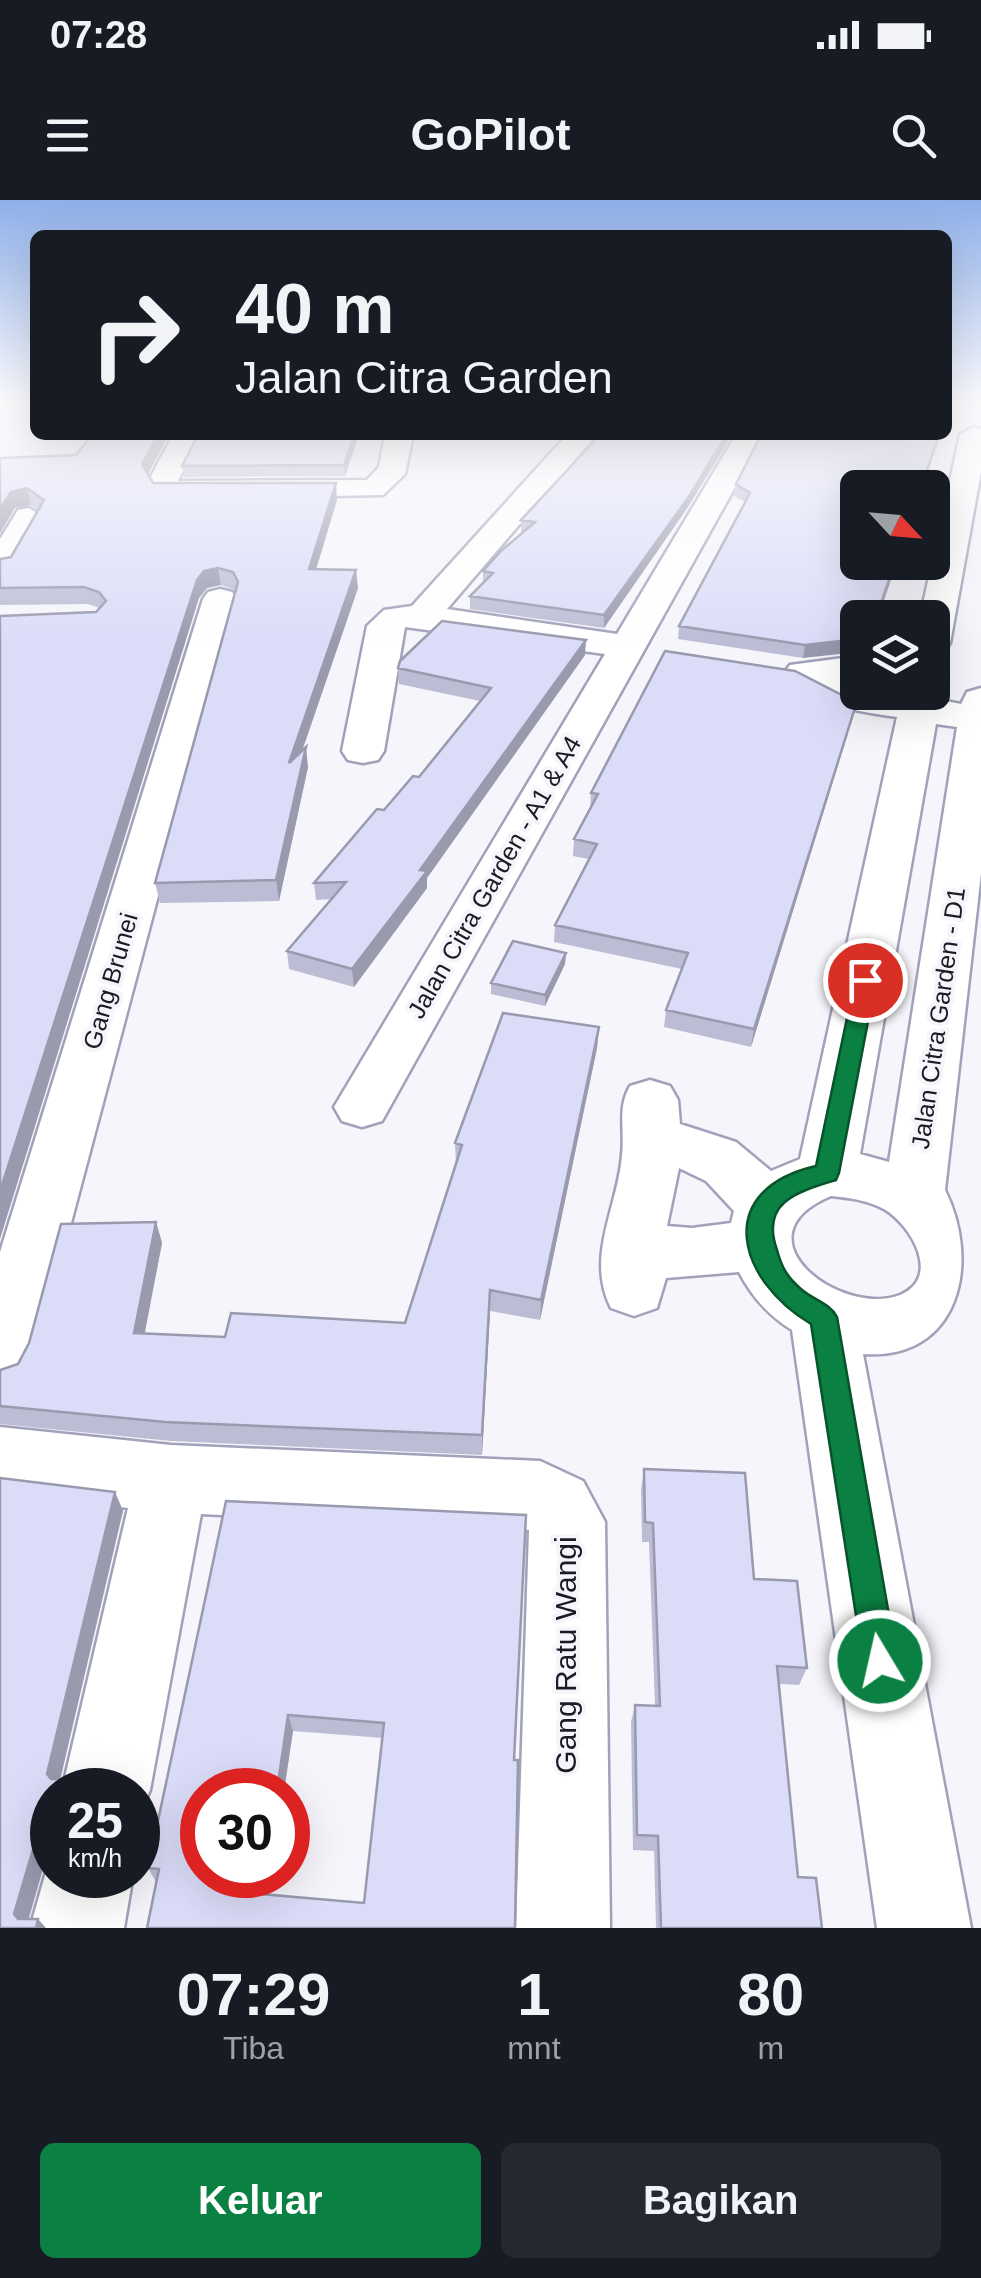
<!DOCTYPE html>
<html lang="id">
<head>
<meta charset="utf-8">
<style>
  body { margin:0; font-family:Helvetica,sans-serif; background:#242831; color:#f1f3f6; height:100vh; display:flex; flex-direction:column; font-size:38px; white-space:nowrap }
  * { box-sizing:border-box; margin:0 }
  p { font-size:32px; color:#9ea1a6 }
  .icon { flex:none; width:55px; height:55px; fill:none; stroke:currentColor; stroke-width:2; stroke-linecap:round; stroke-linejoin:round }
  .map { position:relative; height:1728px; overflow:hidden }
  .details { display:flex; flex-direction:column; background:#171b24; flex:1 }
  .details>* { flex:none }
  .hud { position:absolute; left:30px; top:30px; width:922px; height:210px; border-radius:15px; box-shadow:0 10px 40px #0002; background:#171b24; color:#f1f3f6; overflow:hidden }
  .needle { width:65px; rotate:116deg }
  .buttons { position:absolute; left:840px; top:270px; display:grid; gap:20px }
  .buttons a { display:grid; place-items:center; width:110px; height:110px; border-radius:15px; background:#171b24; box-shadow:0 10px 40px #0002; font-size:50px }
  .speed { position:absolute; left:30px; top:1568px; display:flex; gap:20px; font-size:50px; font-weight:700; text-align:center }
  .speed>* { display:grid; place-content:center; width:130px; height:130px; border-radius:50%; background:#171b24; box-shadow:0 10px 40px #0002; line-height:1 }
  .speed small { font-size:25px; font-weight:400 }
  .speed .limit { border:15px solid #d22; background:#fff; color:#111 }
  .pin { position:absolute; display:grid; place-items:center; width:85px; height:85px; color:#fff; margin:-42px; border:5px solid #fff; border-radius:50%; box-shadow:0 2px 10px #0007 }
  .me { position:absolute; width:110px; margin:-55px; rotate:351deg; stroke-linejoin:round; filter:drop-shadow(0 0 8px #0008) }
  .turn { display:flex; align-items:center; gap:35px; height:210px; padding:0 40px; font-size:45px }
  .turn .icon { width:130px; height:130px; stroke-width:2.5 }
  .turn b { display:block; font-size:70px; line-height:85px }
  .eta { display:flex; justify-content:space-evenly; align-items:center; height:170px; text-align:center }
  .eta b { font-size:60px; font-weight:800; line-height:70px }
  .action { display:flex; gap:20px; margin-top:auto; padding:20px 40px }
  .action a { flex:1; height:115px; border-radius:15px; background:#0b8043; color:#fff; font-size:40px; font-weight:800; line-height:115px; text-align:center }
  .action a+a { background:#242831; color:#f1f3f6 }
  .status { display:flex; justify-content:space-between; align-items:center; height:70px; padding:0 50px; background:#171b24; direction:ltr }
  .status svg { height:28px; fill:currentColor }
  header { display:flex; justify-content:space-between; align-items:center; height:130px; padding:0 40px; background:#171b24; font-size:45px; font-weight:800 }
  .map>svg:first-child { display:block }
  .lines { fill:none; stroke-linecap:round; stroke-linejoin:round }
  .minor-casing { stroke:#a1a2ba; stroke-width:5 }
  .minor { fill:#fff; fill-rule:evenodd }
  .wall { fill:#bcbdd5; fill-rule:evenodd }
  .shaded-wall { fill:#999aae }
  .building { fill:#dbdcf8; stroke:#999aae; stroke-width:2.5; fill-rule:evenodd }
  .route { fill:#0b8043; stroke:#07532c; stroke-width:2.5 }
  .labels { text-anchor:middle; stroke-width:8; stroke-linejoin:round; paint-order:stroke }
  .street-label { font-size:25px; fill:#1b1b24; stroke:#f5f5fb }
  .near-street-label { font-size:30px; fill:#1b1b24; stroke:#f5f5fb }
</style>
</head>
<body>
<div class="status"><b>07:28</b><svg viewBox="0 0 49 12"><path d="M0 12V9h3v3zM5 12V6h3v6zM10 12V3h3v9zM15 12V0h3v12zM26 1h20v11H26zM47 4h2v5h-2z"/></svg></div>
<header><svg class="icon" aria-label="menu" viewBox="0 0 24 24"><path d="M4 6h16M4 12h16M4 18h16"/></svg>GoPilot<svg class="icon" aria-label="search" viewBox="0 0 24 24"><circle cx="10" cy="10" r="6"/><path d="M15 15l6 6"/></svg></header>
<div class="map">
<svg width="981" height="1728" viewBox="0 0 981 1728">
  <rect width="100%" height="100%" fill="#f5f5fb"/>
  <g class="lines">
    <g class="minor-casing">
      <path id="minor" d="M974,227L981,229V271L950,443L945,451L932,454V418H920L960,235Z
        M173,235H201L178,281L367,280L379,267L385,235H413L405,274L383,295L167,299L157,296L148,282Z
        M567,235H596L447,409L617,434L736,235H764L382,921L362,927L342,921L334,907L605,454L405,427L384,551L378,560L363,563L348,560L342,551L367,426L384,410L412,406Z
        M29,308L44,317L12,372L0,375V339L18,310Z
        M220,389L232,392L237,399L34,1162L24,1183L0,1191V1052L203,399L208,392Z
        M858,456V478L845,480L858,486V492H932V483L941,492L940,500L961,504L967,492L981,488V673L945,990C981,1062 960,1161 863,1154L971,1728H877L792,1130C768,1115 752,1097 739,1072L666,1078L657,1108L634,1116L611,1108C585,1057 618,1007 622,955C625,930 617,908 630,886L650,880L670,886L678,900L680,924L736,942L771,971L800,959L897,517C862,512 806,505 784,473L790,465ZM936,524L957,527L889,962L860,954ZM679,968L706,981L734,1011L731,1023L692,1028L667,1026ZM831,996C850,998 867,1000 884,1009C910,1024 943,1077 900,1095C841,1118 733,1037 831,996Z
        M0,1227L171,1245L540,1261L583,1281L605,1322L610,1728H516L529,1330L201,1314L150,1590L138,1619V1590H62L128,1308L0,1293Z
        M52,1651V1675H133L124,1728H30Z"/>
    </g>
    <use href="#minor" class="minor"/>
  </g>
  <path class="wall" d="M92,235H167V238L148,274L153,283L337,300L316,369L358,388L302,551L308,567L279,701L160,703L155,683L235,390L221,385L207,388L199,398L96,412L99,408L88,404L0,405V359L11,357L38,310L31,305L15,308L0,333V258L76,255Z
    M359,235L345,276L184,277L182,266Z
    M600,235H732L688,307L604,428L470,409V396L483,383V371L523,332H521V320Z
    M761,235H940L878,418H858L803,458L678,439L679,426L745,302L734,296L736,284Z
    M585,455L427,678V688L354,787L289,769L287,751L331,699L316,700L314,683L384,610L419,577L480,501L399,484L398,468Z
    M854,513L751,847L664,827L666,810L682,769L554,742L555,725L589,659L573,656L574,639L590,609L591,593Z
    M566,753L565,764L545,806L491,794V783Z
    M599,827L597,848L540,1120L490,1111L482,1255L171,1241L0,1224V1170L18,1164L156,1022L162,1043L144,1133L225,1137L405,1123L456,965L455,943Z
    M644,1269L754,1379L807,1468L799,1485L779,1484L798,1677L822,1728H656L654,1651L633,1650L631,1522L635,1505L655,1506L649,1342H642L641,1289Z
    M115,1292L123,1311L52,1590V1667L46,1659L29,1719L0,1728Z
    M226,1301L514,1560L515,1728L156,1682L148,1668ZM293,1531L383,1538L364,1703L269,1695Z"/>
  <path class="shaded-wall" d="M158,235H167V238L145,280L142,264Z
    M354,235H359L345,276L344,265Z
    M726,235H732L688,307L604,428V415Z
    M336,283L337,300L311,386L309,369Z
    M27,288L31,305L15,308L0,333V309L11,292Z
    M895,362H897L878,418H876Z
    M218,368L221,385L207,388L199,398L0,1039V991L197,380L204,371Z
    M356,370L358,388L291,583L289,563Z
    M858,439V452L803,458L805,445Z
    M586,440L585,455L427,678V688L354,787L352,769L420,670Z
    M858,498L854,513L751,847L754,829Z
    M306,547L308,567L279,701L276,680Z
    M566,753L565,764L545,806V795Z
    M599,827L597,848L540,1120L541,1100Z
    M156,1022L162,1043L141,1153L134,1133Z
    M490,1090V1111L482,1255V1235Z
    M115,1292L123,1311L58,1589L47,1574Z
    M288,1515L293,1531L284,1590H277Z
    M72,1579L80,1590H70Z
    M37,1636L48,1650L26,1727L14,1714Z
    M264,1675H272L267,1707L261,1694Z
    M38,1719L46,1728H36Z"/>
  <path class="building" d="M92,235H158L142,264L153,283H336L309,369L356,370L289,563L306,547L276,680L155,683L238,382L233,372L218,368L204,371L197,380L0,991V416L96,412L106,401L99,392L84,387L0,388V359L11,357L44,300L27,288L11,292L0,309V258L76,255Z
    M198,235H354L344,265L182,266Z
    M600,235H726L690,295L604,415L470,396L493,373L483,371L501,351L535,322L521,320Z
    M761,235H939L921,288H858V362H895L876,418H858V439L805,445L679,426L750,293L736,284Z
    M442,421L586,440L420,670L427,671L352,769L287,751L346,682L314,683L377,609L384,610L413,576L419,577L491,488L398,468L400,461Z
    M665,451L795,471L842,495L858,498L754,829L666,810L688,753L555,725L597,644L574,639L598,594L591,593Z
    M513,741L566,753L545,795L491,783Z
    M503,813L599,827L541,1100L490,1090L482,1235L165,1222L0,1206V1170L18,1164L29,1143L61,1024L156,1022L134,1133L225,1137L231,1113L405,1123L462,945L455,943Z
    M644,1269L745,1273L754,1379L797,1381L807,1468L777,1466L798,1677L816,1678L822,1728H661L658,1636L637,1635L635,1505L660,1506L653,1323L645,1322Z
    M0,1278L115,1292L47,1574L51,1579H72L70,1590H52V1657H44V1637L37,1636L14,1714L18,1719H38L36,1728H0Z
    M226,1301L526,1315L514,1560H518L515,1728H147L159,1669L148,1668ZM288,1515L384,1523L364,1703L261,1694L264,1675H202V1590H277Z"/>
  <linearGradient id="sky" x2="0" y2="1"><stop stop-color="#8fafe9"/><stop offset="0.45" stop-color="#fafafd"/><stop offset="1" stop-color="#fafafd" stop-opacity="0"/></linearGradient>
  <rect width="981" height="444" fill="url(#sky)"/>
  <path class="route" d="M865,773L876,780L839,973L836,980C797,992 760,1002 777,1050C782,1068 787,1077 801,1089C813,1100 830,1103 837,1117L897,1461L892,1473L880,1478L868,1473L863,1461L811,1124C737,1080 712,990 816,966L855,780Z"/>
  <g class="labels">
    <g class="street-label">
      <text transform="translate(494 677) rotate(-60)" y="9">Jalan Citra Garden - A1 &amp; A4</text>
      <text transform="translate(110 781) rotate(-74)" y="9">Gang Brunei</text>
      <text transform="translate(938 818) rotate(-82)" y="9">Jalan Citra Garden - D1</text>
    </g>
    <g class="near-street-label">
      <text transform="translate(566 1455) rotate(-90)" y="10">Gang Ratu Wangi</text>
    </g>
  </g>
</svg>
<div class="buttons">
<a><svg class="needle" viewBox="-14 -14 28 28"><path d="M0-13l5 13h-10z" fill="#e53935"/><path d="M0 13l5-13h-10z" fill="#9ea1a6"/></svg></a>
<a><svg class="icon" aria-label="layers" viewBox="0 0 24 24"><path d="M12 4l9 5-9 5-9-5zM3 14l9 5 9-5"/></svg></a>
</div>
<div class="speed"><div>25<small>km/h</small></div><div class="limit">30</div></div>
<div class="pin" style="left:865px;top:780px;background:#d93025"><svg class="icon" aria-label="arrive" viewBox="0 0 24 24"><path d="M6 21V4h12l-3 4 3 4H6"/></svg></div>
<svg class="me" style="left:880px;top:1461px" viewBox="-20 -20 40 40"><circle r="17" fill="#0b8043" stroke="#fff" stroke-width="3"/><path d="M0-11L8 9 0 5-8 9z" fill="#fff"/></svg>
<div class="hud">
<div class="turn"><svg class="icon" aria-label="right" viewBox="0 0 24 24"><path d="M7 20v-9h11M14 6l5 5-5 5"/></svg><div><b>40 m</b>Jalan Citra Garden</div></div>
</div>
</div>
<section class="details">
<div class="eta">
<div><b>07:29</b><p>Tiba</p></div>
<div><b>1</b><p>mnt</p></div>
<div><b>80</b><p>m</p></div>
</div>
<div class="action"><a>Keluar</a><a>Bagikan</a></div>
</section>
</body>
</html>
